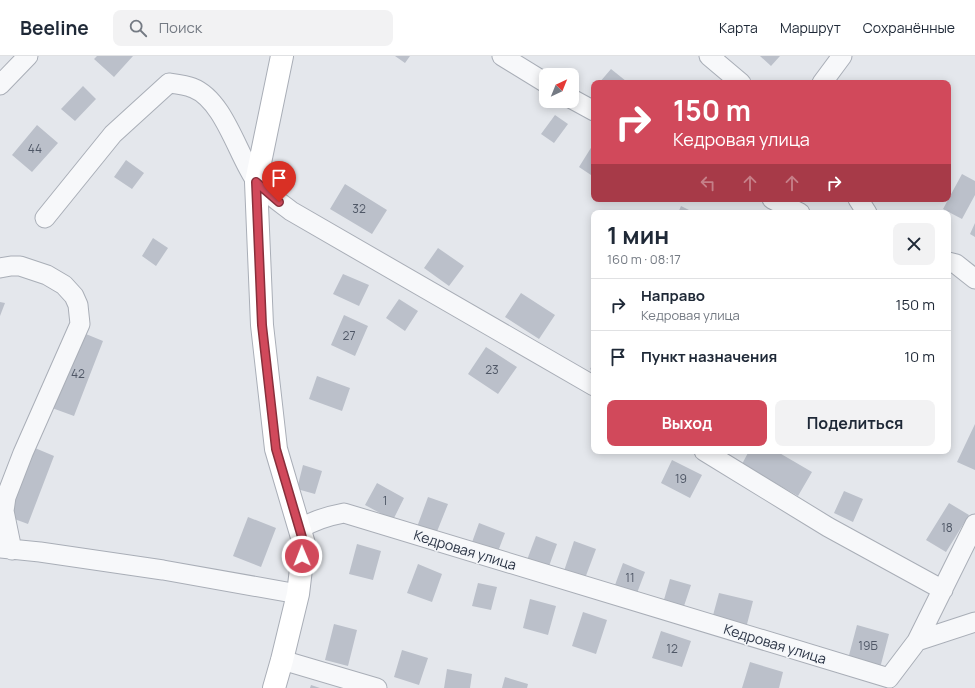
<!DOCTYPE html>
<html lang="ru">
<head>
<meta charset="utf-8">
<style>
  body { margin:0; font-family:Manrope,sans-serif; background:#f2f2f3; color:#1f2937; height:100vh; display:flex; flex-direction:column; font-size:15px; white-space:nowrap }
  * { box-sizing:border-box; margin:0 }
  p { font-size:13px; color:#747a83 }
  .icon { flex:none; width:22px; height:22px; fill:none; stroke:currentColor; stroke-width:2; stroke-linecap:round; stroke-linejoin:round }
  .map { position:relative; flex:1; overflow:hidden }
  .sheet { position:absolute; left:591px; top:154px; width:360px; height:244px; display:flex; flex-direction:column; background:#fff; border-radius:8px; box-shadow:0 2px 10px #0003 }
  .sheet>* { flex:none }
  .banner { position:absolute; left:591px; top:24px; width:360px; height:122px; border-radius:8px; box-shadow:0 2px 10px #0003; background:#d1495b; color:#fff; overflow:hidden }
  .needle { width:26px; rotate:43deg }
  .fabs { position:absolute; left:539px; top:12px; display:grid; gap:8px }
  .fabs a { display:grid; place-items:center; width:40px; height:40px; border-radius:8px; background:#fff; box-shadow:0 2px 10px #0003; font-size:20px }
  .pin { position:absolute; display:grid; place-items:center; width:34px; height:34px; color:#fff; margin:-41px -17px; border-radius:50% 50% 50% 0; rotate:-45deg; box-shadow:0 0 4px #0007 }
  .pin .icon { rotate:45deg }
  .me { position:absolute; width:44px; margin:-22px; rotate:359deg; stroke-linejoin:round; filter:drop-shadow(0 0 3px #0008) }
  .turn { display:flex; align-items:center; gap:14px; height:84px; padding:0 16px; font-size:18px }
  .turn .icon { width:52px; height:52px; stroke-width:2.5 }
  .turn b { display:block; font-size:28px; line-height:34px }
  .lanes { display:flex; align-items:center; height:38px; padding:0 16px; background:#0003; justify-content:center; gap:20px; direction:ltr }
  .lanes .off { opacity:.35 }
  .round { display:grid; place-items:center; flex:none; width:42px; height:42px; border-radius:8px; background:#f2f2f3 }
  .summary { display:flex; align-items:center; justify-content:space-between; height:68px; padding:0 16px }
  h1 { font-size:24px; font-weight:700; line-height:30px }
  .action { display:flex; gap:8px; margin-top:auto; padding:8px 16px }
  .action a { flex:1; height:46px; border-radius:8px; background:#d1495b; color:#fff; font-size:16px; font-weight:700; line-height:46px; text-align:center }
  .action a+a { background:#f2f2f3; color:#1f2937 }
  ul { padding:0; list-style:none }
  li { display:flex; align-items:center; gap:12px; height:52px; padding:0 16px; border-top:1px solid #e0e1e3 }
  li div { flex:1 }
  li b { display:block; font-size:15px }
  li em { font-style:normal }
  header { display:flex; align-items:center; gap:24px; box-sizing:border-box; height:56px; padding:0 20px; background:#fff; border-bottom:1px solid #e0e1e3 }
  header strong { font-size:19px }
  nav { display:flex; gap:22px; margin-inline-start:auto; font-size:14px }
  .search { width:280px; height:36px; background:#f2f2f3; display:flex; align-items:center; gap:10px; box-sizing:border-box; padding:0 14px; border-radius:8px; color:#747a83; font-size:15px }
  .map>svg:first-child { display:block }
  .building { fill:#bbc0ca }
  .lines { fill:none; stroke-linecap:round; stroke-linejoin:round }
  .street-casing { stroke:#a9aeb7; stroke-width:21 }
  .secondary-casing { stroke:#a9aeb7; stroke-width:24 }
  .street { stroke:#f7f8fa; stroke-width:19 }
  .secondary { stroke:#fff; stroke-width:22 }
  .route-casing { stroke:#882f3b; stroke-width:10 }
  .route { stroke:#d1495b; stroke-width:7 }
  .labels { text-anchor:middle; stroke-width:3; stroke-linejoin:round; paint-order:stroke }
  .number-label { font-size:12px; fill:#4f5766 }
  .street-label { font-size:14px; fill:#2b3445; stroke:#f4f6f9 }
</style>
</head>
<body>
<header>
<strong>Beeline</strong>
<div class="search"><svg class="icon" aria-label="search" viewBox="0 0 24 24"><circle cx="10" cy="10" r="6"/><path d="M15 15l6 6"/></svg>Поиск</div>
<nav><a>Карта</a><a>Маршрут</a><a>Сохранённые</a></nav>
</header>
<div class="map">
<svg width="975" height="632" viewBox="0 0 975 632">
  <rect width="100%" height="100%" fill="#e4e7ec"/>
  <path class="building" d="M97,0H133L114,21L94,3Z
    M395,0H410L405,7Z
    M760,0H780L771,10Z
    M611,13L626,25L625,27H599Z
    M83,30L96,43L75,65L61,53Z
    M555,59L568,68L554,87L541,78Z
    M37,69L58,87L32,116L12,99Z
    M594,87V121L579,111Z
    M126,104L144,117L132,133L114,121Z
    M962,118L975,125V139L962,163L943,153Z
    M345,128L387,154L372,178L330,153Z
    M681,150L695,157H678Z
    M975,167V181L970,178Z
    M153,182L168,192L156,210L142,200Z
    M438,192L464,210L449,230L424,212Z
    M343,218L369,229L359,250L333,238Z
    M521,237L555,259L539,283L505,261Z
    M399,243L418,255L405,275L386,262Z
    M0,246L5,247L0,260Z
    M344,259L368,270L355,300L331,289Z
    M81,276L103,285L74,360L52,352Z
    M486,291L517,311L498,338L468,318Z
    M594,306V316L590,313Z
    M317,320L350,332L342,355L309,343Z
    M975,368V414L957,406Z
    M35,392L54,400L28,468L9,461Z
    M749,395H776L812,416L798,440L742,408Z
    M672,404L702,419L690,442L661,427Z
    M303,409L322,415L315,438L297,433Z
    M377,427L404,442L393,464L365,449Z
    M844,435L863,443L853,466L834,457Z
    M428,441L448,448L436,478L417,471Z
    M949,447L969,459L946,496L926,484Z
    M248,461L276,472L261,511L233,500Z
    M479,467L505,477L497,498L471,489Z
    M536,480L557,488L548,513L527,504Z
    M574,485L596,493L584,525L563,518Z
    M357,488L381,495L373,524L349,518Z
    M623,507L645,516L637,537L615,529Z
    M418,508L442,518L432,546L407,537Z
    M670,523L691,529L683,553L663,547Z
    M478,527L497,531L491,554L472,550Z
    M719,537L753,545L746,572L712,563Z
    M530,543L556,550L548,579L523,572Z
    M583,556L607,564L596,598L572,590Z
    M334,568L357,574L348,610L325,604Z
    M857,569L889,578L880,612L848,603Z
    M661,575L691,585L682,611L652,602Z
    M402,594L428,602L419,629L394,621Z
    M750,606L783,616L779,632H742Z
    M447,613L472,618L470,632H444Z
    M505,621L528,628L527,632H502Z
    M311,629L320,632H310Z"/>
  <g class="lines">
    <g class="street-casing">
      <path id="street" d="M502,0L546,27
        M709,0L741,27
        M822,27L842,0
        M0,29L28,0
        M572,43L594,55
        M772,143L800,157
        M858,143L867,157
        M45,162L113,78L169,27C177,28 186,29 193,32C224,44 238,100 256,125C262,134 282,148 291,155L594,330
        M948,206L956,208L975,223
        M0,212L11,210H20L47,219L64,229L74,240L78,249L80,268L23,397L6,441L4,455L12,494
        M704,395L828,471L943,534
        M300,473C314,464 328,460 344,457L889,622L917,585L975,468
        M0,492L40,496L163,514L298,538
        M917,585L975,566
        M282,604L377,632"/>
    </g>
    <g class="secondary-casing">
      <path id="secondary" d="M274,632L282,604L298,538L304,488L276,393L262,269L256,126L282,0"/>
    </g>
    <use href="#street" class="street"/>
    <use href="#secondary" class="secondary"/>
  </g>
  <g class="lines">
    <g class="route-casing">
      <path id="route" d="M279,146L256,126L262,269L276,393L304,488L302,500"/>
    </g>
    <use href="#route" class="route"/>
  </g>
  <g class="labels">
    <g class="number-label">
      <text x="35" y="97">44</text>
      <text x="359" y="157">32</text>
      <text x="349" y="284">27</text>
      <text x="492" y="318">23</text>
      <text x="78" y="322">42</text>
      <text x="681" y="427">19</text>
      <text x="385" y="449">1</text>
      <text x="947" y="476">18</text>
      <text x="630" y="526">11</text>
      <text x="868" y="594">19Б</text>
      <text x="672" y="597">12</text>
    </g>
    <g class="street-label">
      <text transform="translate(465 494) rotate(17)" y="5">Кедровая улица</text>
      <text transform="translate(775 588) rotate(17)" y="5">Кедровая улица</text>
    </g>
  </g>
</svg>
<div class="fabs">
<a><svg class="needle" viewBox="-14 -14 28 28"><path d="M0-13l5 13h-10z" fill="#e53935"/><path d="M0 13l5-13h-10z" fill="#747a83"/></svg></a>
</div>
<div class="pin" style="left:279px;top:146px;background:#d93025"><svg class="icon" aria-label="arrive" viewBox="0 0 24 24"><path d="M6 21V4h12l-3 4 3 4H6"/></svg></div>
<svg class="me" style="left:302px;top:500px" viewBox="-20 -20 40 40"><circle r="17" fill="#d1495b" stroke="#fff" stroke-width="3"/><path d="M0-11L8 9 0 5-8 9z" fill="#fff"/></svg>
<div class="banner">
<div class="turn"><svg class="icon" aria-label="right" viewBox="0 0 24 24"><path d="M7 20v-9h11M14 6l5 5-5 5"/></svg><div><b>150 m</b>Кедровая улица</div></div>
<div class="lanes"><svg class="icon off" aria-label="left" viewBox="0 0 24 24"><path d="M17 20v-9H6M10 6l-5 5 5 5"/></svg><svg class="icon off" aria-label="ahead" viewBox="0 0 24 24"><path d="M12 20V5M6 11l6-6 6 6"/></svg><svg class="icon off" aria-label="ahead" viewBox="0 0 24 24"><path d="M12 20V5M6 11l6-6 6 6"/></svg><svg class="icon" aria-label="right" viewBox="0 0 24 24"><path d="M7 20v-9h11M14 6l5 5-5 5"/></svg></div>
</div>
<section class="sheet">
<div class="summary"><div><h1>1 мин</h1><p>160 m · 08:17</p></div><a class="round"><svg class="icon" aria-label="close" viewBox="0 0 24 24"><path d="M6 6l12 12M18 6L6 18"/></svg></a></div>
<ul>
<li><svg class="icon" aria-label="right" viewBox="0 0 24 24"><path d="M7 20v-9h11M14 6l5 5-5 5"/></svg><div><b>Направо</b><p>Кедровая улица</p></div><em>150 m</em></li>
<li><svg class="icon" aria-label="arrive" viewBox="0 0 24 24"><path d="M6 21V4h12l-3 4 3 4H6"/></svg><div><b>Пункт назначения</b></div><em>10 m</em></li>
</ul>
<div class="action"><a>Выход</a><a>Поделиться</a></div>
</section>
</div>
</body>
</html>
